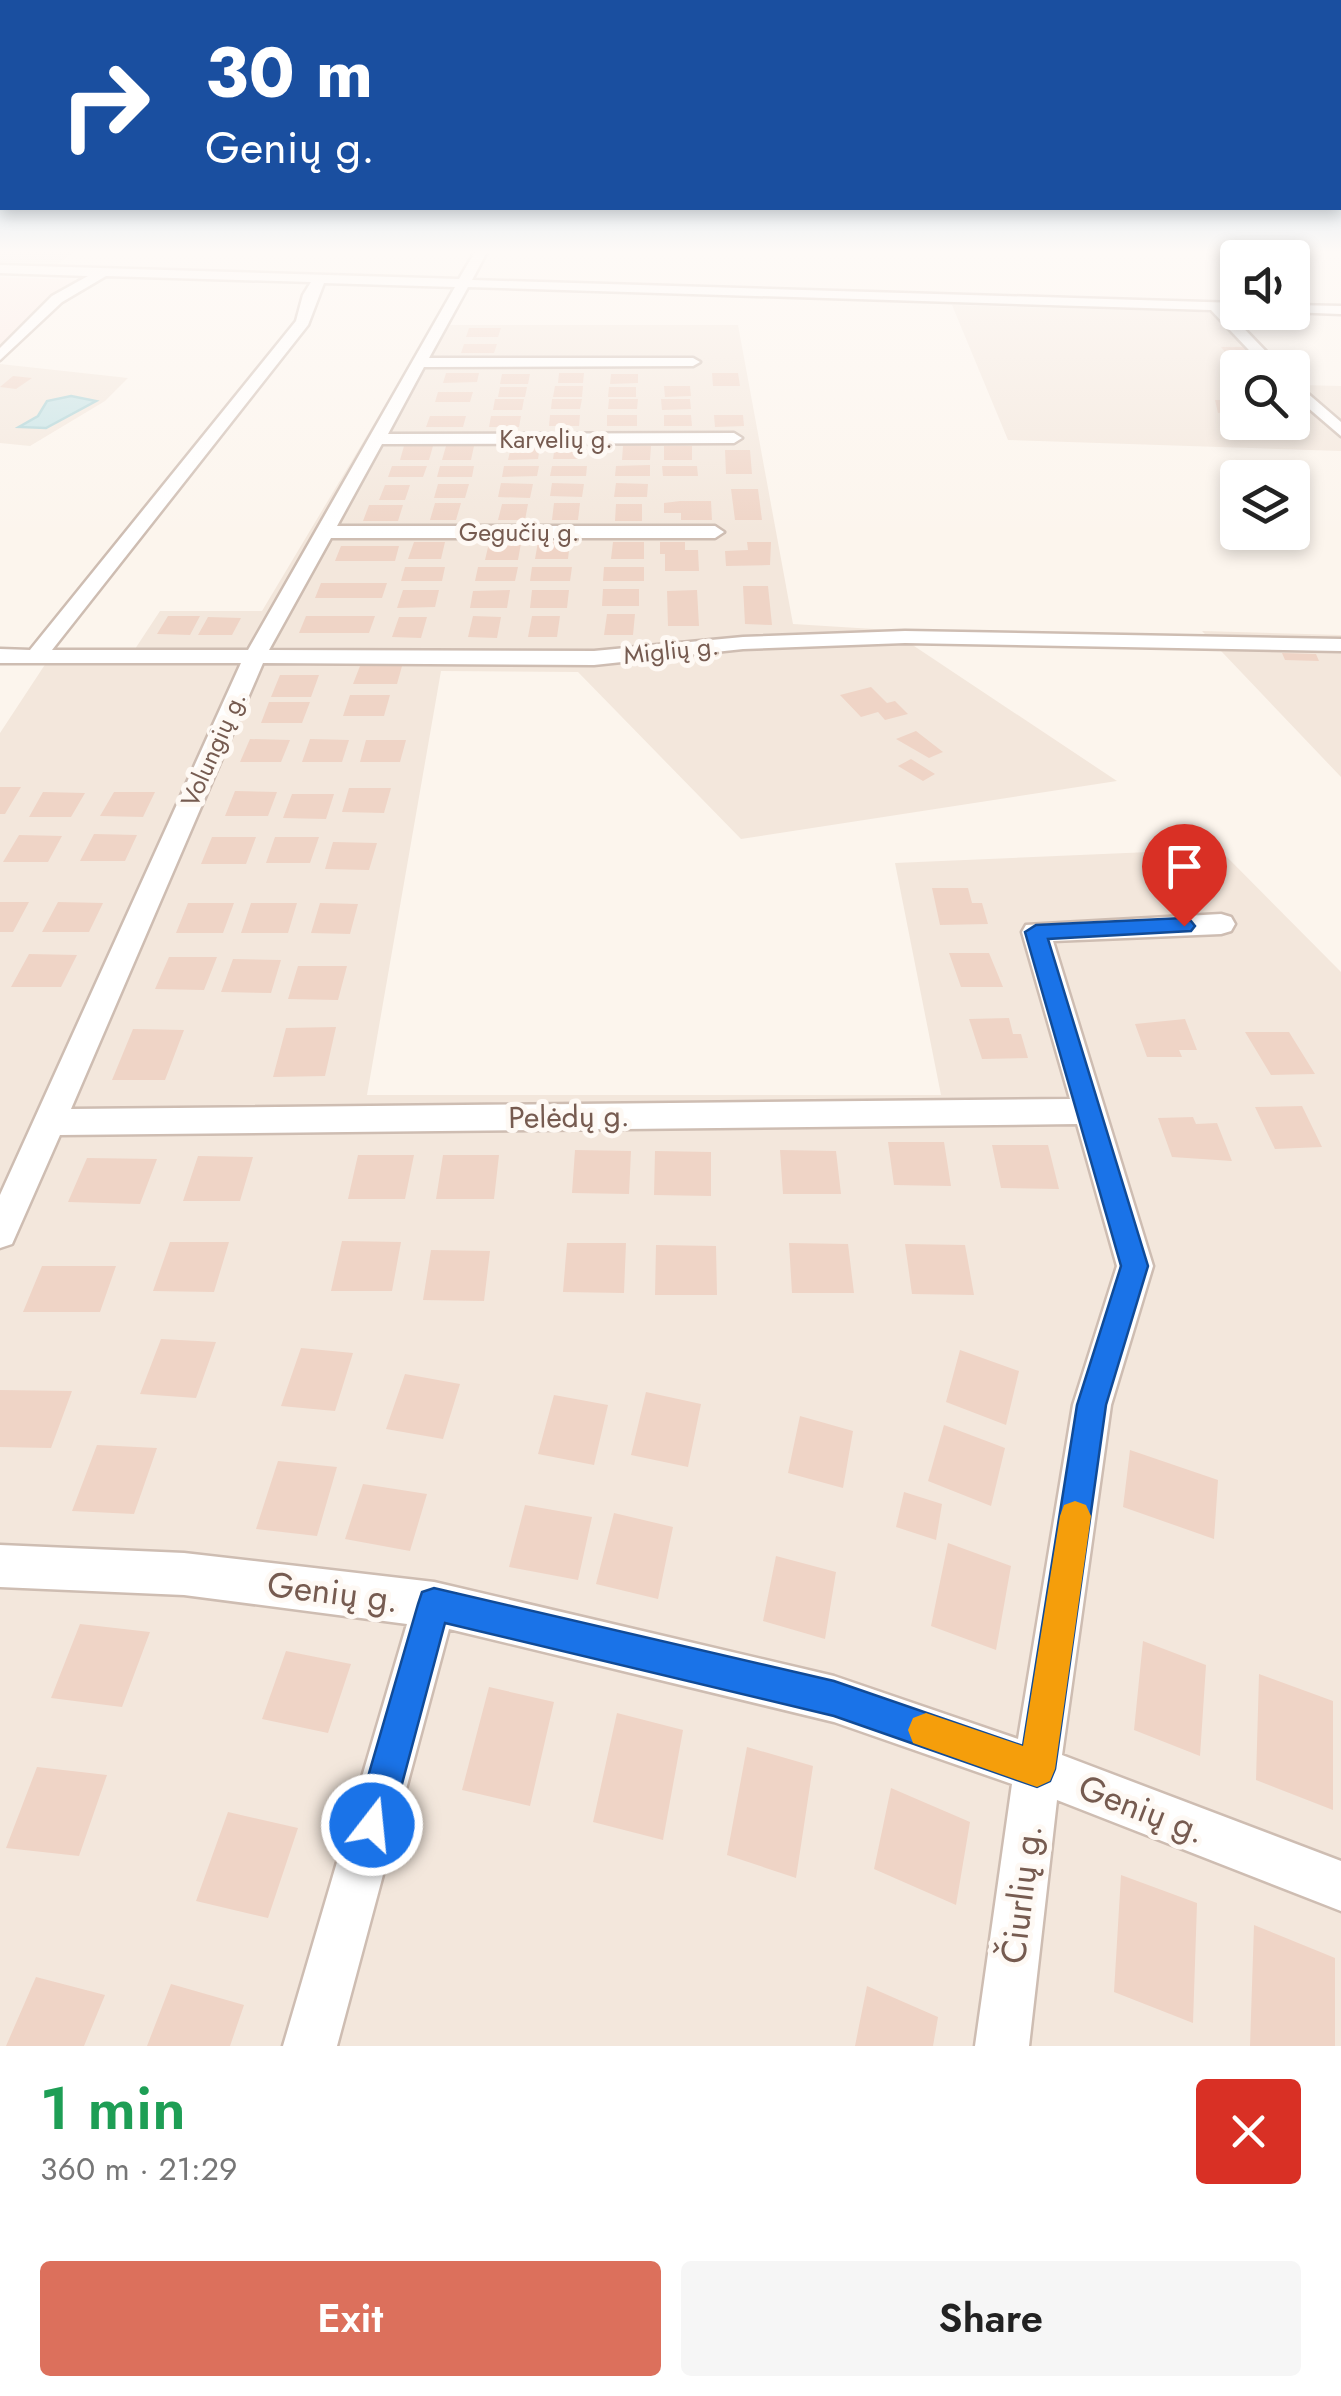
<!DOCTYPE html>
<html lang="en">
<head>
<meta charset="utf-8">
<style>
  body { margin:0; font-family:Jost,sans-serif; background:#f6f6f6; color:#222; height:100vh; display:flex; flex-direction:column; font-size:38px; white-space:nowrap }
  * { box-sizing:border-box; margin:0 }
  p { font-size:32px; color:#767676 }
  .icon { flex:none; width:55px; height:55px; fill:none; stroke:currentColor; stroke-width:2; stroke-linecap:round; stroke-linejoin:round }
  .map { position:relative; height:2046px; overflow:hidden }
  .panel { display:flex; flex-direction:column; background:#fff; flex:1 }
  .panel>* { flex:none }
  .guide { position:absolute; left:0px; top:0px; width:1342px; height:210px; box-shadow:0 5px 15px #0003; background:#1a4fa0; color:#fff; overflow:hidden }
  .tools { position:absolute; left:1220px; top:240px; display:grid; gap:20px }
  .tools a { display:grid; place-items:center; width:90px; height:90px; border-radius:10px; background:#fff; box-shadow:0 5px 15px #0003; font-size:50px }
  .pin { position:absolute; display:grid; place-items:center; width:85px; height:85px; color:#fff; margin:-102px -42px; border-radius:50% 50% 50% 0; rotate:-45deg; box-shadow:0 0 10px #0007 }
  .pin .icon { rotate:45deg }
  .me { position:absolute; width:110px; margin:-55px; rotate:16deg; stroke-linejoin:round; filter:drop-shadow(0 0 8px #0008) }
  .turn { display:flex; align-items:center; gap:35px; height:210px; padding:0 40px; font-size:45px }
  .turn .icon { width:130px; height:130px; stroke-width:2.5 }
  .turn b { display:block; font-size:70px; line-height:85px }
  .round { display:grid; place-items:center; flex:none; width:105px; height:105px; border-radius:10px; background:#f6f6f6 }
  .overview { display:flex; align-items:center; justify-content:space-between; height:170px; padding:0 40px }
  h1 { font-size:60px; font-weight:600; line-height:75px; color:#1e9e55 }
  .primary-button { display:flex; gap:20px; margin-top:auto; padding:20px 40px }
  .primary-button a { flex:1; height:115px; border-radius:10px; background:#dc705c; color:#fff; font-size:40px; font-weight:600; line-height:115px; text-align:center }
  .primary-button a+a { background:#f6f6f6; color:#222 }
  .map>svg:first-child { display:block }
  .residential { fill:#f3e7dc }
  .commercial { fill:#fbe8e2 }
  .industrial { fill:#ece6e2 }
  .water { fill:#c2e2e5; stroke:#a9d2d6; stroke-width:2.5 }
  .building { fill:#efd4c6 }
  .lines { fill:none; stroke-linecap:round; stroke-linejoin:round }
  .minor-casing { stroke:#cebdb2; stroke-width:5 }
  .minor { fill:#fff; fill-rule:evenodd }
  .route { fill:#1a73e8; stroke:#114b97; stroke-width:2.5 }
  .slow { fill:#f59e0b }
  .labels { text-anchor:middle; stroke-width:10; stroke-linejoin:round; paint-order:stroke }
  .far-street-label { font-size:25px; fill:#765b50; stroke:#fef9f4 }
  .street-label { font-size:30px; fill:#765b50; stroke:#fef9f4 }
  .near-street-label { font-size:35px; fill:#765b50; stroke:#fef9f4 }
</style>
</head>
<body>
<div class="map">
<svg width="1341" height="2046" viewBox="0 0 1341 2046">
  <rect width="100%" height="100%" fill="#fcf5ed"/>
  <path class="residential" d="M952,305L1232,313L1283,367L1238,368V422H1292L1293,378L1300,385L1341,386V451L1008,440Z
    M433,325H738L793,624L890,630L1117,781L741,839L578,672L441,671L367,1095H941L895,863L1219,849L1341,972V2046H0V733L46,663L135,649L160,611H262Z
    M0,364L128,378L105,401L30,446L0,443Z
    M1202,631L1341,635V777Z"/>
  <path class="commercial" d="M0,277L99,281L76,292L0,358Z"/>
  <path class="industrial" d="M0,250H77L58,264L0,262Z"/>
  <path class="water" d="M71,396L96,401L46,428L19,427L38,416L47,401Z"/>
  <path class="building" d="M469,328H501L498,337H466Z
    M464,344H497L494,353H461Z
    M1221,347H1243L1260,367H1238Z
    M446,373H479L477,382L443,383Z
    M559,373H584L583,383H558Z
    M712,373H738L740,386H713Z
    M502,374H530L528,384H500Z
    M611,374H638V383L610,384Z
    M13,376L32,378L16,389L0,387Z
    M555,386H583L582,397H553Z
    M664,386H690L691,396L665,397Z
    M500,387H527L525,397H498Z
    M609,387H636V397H608Z
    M438,392H473L470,402H435Z
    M495,399H524L522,410H493Z
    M552,399H582L580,409H551Z
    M609,399H638L637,409H608Z
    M661,399H690L691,409L662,410Z
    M1215,400H1238V411L1218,413Z
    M550,415H580L579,426H549Z
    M607,415H637V426H607Z
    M664,415H691L692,426H664Z
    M714,415H743L744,426L715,427Z
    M430,416H466L463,427H426Z
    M491,416H521L519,427H489Z
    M404,446H433L429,460H400Z
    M446,446H474L471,460H442Z
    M540,446L538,459L508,460L511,447Z
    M555,446H583L582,459H553Z
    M623,446H651L650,460H622Z
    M664,446H692V460H664Z
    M725,450H750L752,474H726Z
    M650,465V476H615L616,466Z
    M392,466H427L423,477H388Z
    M440,466H474L472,477H437Z
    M504,466H539L537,476L502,477Z
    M552,466H587L586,476H550Z
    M662,466H697L698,476H663Z
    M501,483L533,484L530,498L498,497Z
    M552,483L584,484L582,497L550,496Z
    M616,483L648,484L647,497H614Z
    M438,484H469L465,498H434Z
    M385,485H410L405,500H379Z
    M731,489H758L762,520H735Z
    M680,501H711L712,520H681V513H664V503Z
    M435,503H461L456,520H430Z
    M554,503H580L578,520H552Z
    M502,504H528L525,520H498Z
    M616,504H642V521H615Z
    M369,505H403L398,521H363Z
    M414,542H445L441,559H408Z
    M538,542H570L568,559H535Z
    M613,542H644V559H611Z
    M660,542H685V550H698L699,571H665V554H660Z
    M747,542H771L770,565L726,566L725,551L748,550Z
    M489,543H521L518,560H485Z
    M341,546H399L395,561H335Z
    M405,567H445L442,581H401Z
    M478,567H518L515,581H475Z
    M532,567H572L570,581H530Z
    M604,567H644V581H603Z
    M321,583H387L382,598H315Z
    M743,586H768L772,625L745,624Z
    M603,589H639V606H602Z
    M403,590H439L435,607L397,608Z
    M510,590L507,608H470L473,591Z
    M532,590H569L567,608H530Z
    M697,590L699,626H668L667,591Z
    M607,614H635L633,635H604Z
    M168,616H200L190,635L157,634Z
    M306,616H375L369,633H299Z
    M473,616L501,617L497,638L468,637Z
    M532,616H560L557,637H528Z
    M208,617L241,618L232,635H198Z
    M399,617H427L421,638L392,637Z
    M1282,653L1316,654L1319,661L1285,660Z
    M360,666H402L397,684H353Z
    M280,675H319L311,697H271Z
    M871,687L887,703L895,701L908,714L885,720L878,712L861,717L840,695Z
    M350,695H390L384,716H343Z
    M269,702H310L302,723H261Z
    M916,731L943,752L929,758L896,739Z
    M250,739L290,740L281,762H240Z
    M310,739L349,740L342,762H302Z
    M366,740H406L400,762H360Z
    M911,759L935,774L923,781L898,766Z
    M0,787H21L5,814H0Z
    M349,788H391L384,813L342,812Z
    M235,791L277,792L268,816H225Z
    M43,792L85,793L71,817H29Z
    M114,792H155L143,817L100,816Z
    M292,794H334L326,819L283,818Z
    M94,834L137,835L125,861H80Z
    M19,835L62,836L48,862H3Z
    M212,837H256L246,864H201Z
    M275,837H319L310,863H266Z
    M333,842L377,843L369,870L325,869Z
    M932,888H968L972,903H982L988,924L940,925Z
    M0,902H29L13,932H0Z
    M58,902L103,903L89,932H42Z
    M188,903H234L223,933H176Z
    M251,903H297L288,933H241Z
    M320,903L358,904L350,934L311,933Z
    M949,953H989L1003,987H961Z
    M29,954L77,955L61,987H11Z
    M169,957H217L204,990L155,989Z
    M233,959L281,960L271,993L221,992Z
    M298,966H347L338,1000L288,999Z
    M1009,1018L1013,1034H1021L1028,1058L982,1059L969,1019Z
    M1185,1019L1197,1050H1179L1182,1057H1147L1135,1024Z
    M336,1027L325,1076L273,1077L286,1028Z
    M133,1029L184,1030L165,1080H112Z
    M1245,1032H1289L1315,1074L1271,1075Z
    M1302,1106L1322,1147L1275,1149L1255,1107Z
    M1193,1117L1196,1124L1217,1123L1232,1161L1172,1157L1158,1118Z
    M888,1142H944L951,1186L894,1185Z
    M992,1145H1048L1059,1189L1001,1188Z
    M575,1150L631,1151L629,1194L572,1193Z
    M780,1150L836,1151L841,1194H783Z
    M655,1151L711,1152V1196L654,1195Z
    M358,1155H414L405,1199H348Z
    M443,1155H499L494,1199H436Z
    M198,1156L253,1157L240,1201H183Z
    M87,1158L157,1159L140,1204L68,1202Z
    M342,1241L401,1242L392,1291H331Z
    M170,1242H229L214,1292L153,1291Z
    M567,1243H626L624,1293L563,1292Z
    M789,1243L848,1244L854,1293H792Z
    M905,1244L965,1245L974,1295L912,1294Z
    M656,1245L716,1246L717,1295H655Z
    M431,1250L490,1251L484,1301L423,1300Z
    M42,1266H116L100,1312H23Z
    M161,1339L216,1342L196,1398L140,1394Z
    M301,1348L353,1353L335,1411L281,1406Z
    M960,1350L1019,1371L1006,1425L946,1402Z
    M405,1374L460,1384L443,1439L386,1429Z
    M0,1390L72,1391L51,1448L0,1447Z
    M646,1392L701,1404L688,1467L631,1455Z
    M554,1395L608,1405L594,1465L538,1454Z
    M800,1416L853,1431L843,1488L788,1473Z
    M944,1425L1005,1448L991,1506L928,1481Z
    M97,1445L157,1448L134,1514L72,1511Z
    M1130,1450L1218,1480L1214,1539L1123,1507Z
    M278,1461L337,1467L317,1536L256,1529Z
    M363,1484L427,1494L410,1551L345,1539Z
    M904,1492L942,1504L936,1540L896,1527Z
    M525,1505L592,1517L578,1580L509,1567Z
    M614,1513L673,1527L658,1599L596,1584Z
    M948,1543L1011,1566L996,1650L931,1626Z
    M776,1556L836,1572L825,1639L763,1621Z
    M80,1624L150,1632L122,1707L51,1698Z
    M1143,1641L1206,1665L1200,1756L1134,1730Z
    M286,1651L351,1664L328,1733L262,1719Z
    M1259,1674L1333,1701V1810L1256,1780Z
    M489,1687L554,1702L530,1806L462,1790Z
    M617,1713L683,1730L663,1840L593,1822Z
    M747,1747L813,1766L796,1878L727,1855Z
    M37,1767L107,1775L79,1856L6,1848Z
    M891,1788L970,1822L956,1905L874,1869Z
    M228,1812L298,1828L268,1918L196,1901Z
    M1121,1875L1197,1903L1193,2023L1114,1992Z
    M1254,1925L1335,1958V2046H1250Z
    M36,1977L105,1995L84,2046H6Z
    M171,1984L244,2005L230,2046H147Z
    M867,1986L938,2017L933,2046H855Z"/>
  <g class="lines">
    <g class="minor-casing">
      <path id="minor" d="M476,250H488L472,280L1238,303V311H1227L1282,368H1266L1211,310L468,287L429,358H693L700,362L693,366L424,367L388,434L734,433L742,438L734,443L382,444L337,526H715L724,532L715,538H331L269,650L594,651L743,637L905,631L1341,639V651L905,643L743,649L594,665L263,663L71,1109L1070,1099L1022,932L1026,925L1221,914L1231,917L1235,924L1231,931L1221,934L1053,941L1153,1266L1111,1405L1062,1755L1341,1861V1911L1057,1800L1029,2046H975L1012,1784L834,1722L449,1629L337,2046H283L407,1624L184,1595L0,1587V1545L184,1553L434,1582L834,1676L1018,1739L1073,1405L1117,1266L1077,1124L60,1135L12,1244L0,1248V1195L241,663H0V649L30,650L296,321L303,295L311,282L106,276L62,302L0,360V348L52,296L88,276L0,273V265L459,279ZM324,283L455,287L248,650H52L308,325Z
        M1292,305L1341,306V314L1289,312Z
        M1292,380L1341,422V436L1292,394Z"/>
    </g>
    <use href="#minor" class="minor"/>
  </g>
  <linearGradient id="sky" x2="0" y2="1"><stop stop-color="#99c6e7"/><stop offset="0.47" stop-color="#fefaf7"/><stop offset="1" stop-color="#fefaf7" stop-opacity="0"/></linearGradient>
  <rect width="1341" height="536" fill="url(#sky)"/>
  <path class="route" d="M1184,918L1191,921L1195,926L1191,931L1048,939L1148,1266L1106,1405L1055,1769L1050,1781L1037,1787L834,1716L445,1623L391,1825L385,1838L372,1843L359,1838L354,1825L418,1604L422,1592L434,1588L834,1681L1023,1746L1077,1405L1121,1266L1025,932L1036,925Z"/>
  <path class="slow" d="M1075,1501L1086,1505L1091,1516L1055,1769L1050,1781L1037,1787L913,1743L908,1730L913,1718L926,1713L1023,1746L1060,1516L1064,1505Z"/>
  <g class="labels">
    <g class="far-street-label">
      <text x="556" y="448">Karvelių g.</text>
      <text x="519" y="541">Gegučių g.</text>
      <text transform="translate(671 650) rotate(-6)" y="9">Miglių g.</text>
      <text transform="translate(213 749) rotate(-66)" y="9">Volungių g.</text>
    </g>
    <g class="street-label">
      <text transform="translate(569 1117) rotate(-1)" y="10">Pelėdų g.</text>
    </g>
    <g class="near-street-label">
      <text transform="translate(333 1592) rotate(7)" y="12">Genių g.</text>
      <text transform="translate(1142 1809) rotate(21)" y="12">Genių g.</text>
      <text transform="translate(1021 1894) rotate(-83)" y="12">Čiurlių g.</text>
    </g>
  </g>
</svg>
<div class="tools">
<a><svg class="icon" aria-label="sound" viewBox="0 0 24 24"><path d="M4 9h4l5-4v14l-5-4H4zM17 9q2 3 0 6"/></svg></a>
<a><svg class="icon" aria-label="search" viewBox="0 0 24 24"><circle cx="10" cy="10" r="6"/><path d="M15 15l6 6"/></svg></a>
<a><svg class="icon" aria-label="layers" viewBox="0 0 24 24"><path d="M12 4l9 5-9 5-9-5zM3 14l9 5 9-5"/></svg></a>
</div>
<div class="pin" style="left:1184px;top:926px;background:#d93025"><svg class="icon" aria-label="arrive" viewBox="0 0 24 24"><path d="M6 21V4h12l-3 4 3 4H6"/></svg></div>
<svg class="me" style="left:372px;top:1825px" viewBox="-20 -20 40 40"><circle r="17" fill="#1a73e8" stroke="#fff" stroke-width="3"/><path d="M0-11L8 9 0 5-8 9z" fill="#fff"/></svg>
<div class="guide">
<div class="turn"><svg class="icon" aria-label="right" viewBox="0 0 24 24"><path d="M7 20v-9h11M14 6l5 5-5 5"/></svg><div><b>30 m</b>Genių g.</div></div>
</div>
</div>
<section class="panel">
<div class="overview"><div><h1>1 min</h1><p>360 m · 21:29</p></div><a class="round" style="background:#d93025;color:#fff"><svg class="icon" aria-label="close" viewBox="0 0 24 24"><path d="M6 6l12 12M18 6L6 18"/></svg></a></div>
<div class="primary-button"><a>Exit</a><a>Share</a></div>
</section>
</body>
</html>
